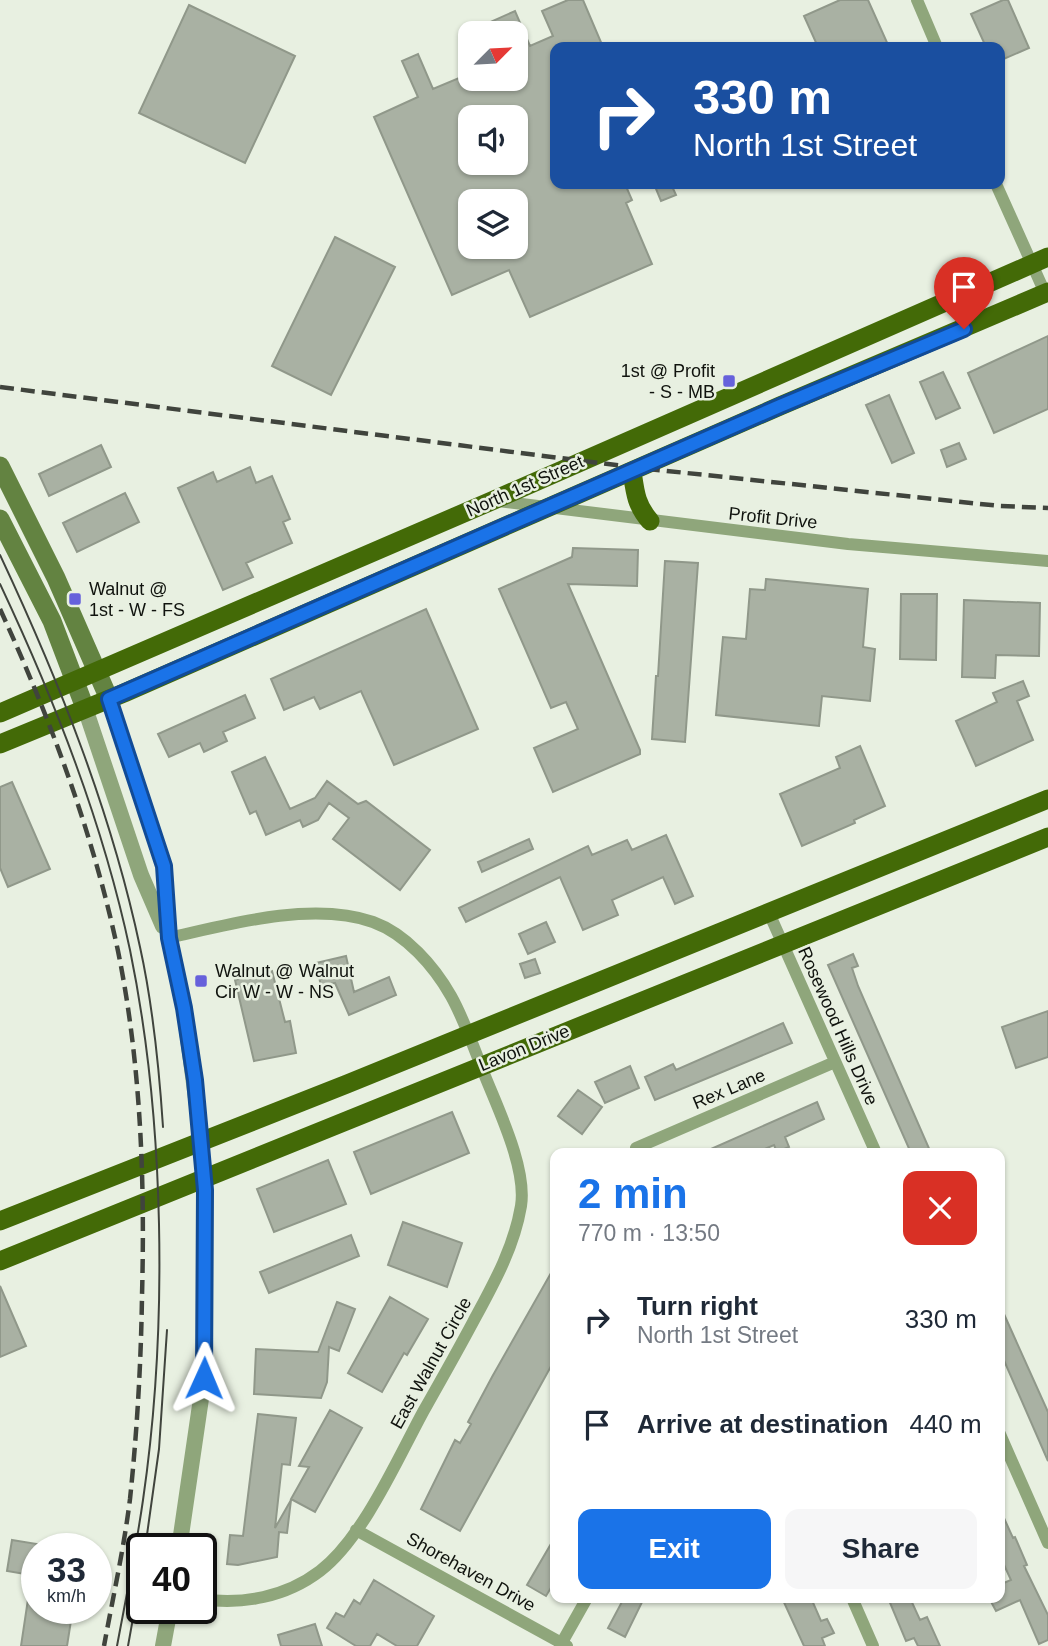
<!DOCTYPE html>
<html lang="en">
<head>
<meta charset="utf-8">
<style>
  body { margin:0; font-family:Helvetica,sans-serif; background:#f6f6f7; color:#1f2937; height:100vh; display:flex; flex-direction:column; font-size:26px; white-space:nowrap }
  * { box-sizing:border-box; margin:0 }
  p { font-size:23px; color:#747a83 }
  .icon { flex:none; width:38px; height:38px; fill:none; stroke:currentColor; stroke-width:2; stroke-linecap:round; stroke-linejoin:round }
  .map { position:relative; flex:1; overflow:hidden }
  .sheet { position:absolute; left:550px; top:1148px; width:455px; height:455px; display:flex; flex-direction:column; background:#fff; border-radius:14px; box-shadow:0 2px 5px #0004 }
  .sheet>* { flex:none }
  .guide { position:absolute; left:550px; top:42px; width:455px; height:147px; border-radius:14px; box-shadow:0 2px 5px #0004; background:#1a4fa0; color:#fff; overflow:hidden }
  .needle { width:46px; rotate:66deg }
  .tools { position:absolute; left:458px; top:21px; display:grid; gap:14px }
  .tools a { display:grid; place-items:center; width:70px; height:70px; border-radius:14px; background:#fff; box-shadow:0 2px 5px #0004; font-size:35px }
  .speed { position:absolute; left:21px; top:1533px; display:flex; gap:14px; font-size:35px; font-weight:700; text-align:center }
  .speed>* { display:grid; place-content:center; width:91px; height:91px; border-radius:50%; background:#fff; box-shadow:0 2px 5px #0004; line-height:1 }
  .speed small { font-size:18px; font-weight:400 }
  .speed .limit { border:4px solid #111; border-radius:10px; background:#fff; color:#111 }
  .pin { position:absolute; display:grid; place-items:center; width:60px; height:60px; color:#fff; margin:-72px -30px; border-radius:50% 50% 50% 0; rotate:-45deg; box-shadow:0 0 7px #0007 }
  .pin .icon { rotate:45deg }
  .me { position:absolute; width:77px; margin:-38px; rotate:1deg; stroke-linejoin:round; filter:drop-shadow(0 0 5px #0008) }
  .turn { display:flex; align-items:center; gap:24px; height:147px; padding:0 28px; font-size:32px }
  .turn .icon { width:91px; height:91px; stroke-width:2.5 }
  .turn b { display:block; font-size:49px; line-height:60px }
  .round { display:grid; place-items:center; flex:none; width:74px; height:74px; border-radius:14px; background:#f6f6f7 }
  .overview { display:flex; align-items:center; justify-content:space-between; height:119px; padding:0 28px }
  h1 { font-size:42px; font-weight:600; line-height:52px; color:#1a73e8 }
  .action { display:flex; gap:14px; margin-top:auto; padding:14px 28px }
  .action a { flex:1; height:80px; border-radius:14px; background:#1a73e8; color:#fff; font-size:28px; font-weight:600; line-height:80px; text-align:center }
  .action a+a { background:#f6f6f7; color:#1f2937 }
  ul { padding:0; list-style:none }
  li { display:flex; align-items:center; gap:21px; height:105px; padding:0 28px }
  li div { flex:1 }
  li b { display:block; font-size:26px }
  li em { font-style:normal }
  .map>svg:first-child { display:block }
  .building { fill:#a9b1a3; stroke:#90988a; stroke-width:2; fill-rule:evenodd }
  .lines { fill:none; stroke-linecap:round; stroke-linejoin:round }
  .minor { stroke:#8fa67b; stroke-width:12 }
  .tertiary { stroke:#8fa67b; stroke-width:16 }
  .secondary { stroke:#638341; stroke-width:19 }
  .primary { stroke:#436a07; stroke-width:19 }
  .tram { stroke:#40443d; stroke-width:2 }
  .rail { stroke:#40443d; stroke-width:4.5; stroke-dasharray:14 7; stroke-linecap:butt }
  .tertiary-bridge { stroke:#8fa67b; stroke-width:16 }
  .route-casing { stroke:#114b97; stroke-width:18 }
  .route { stroke:#1a73e8; stroke-width:12 }
  .poi-dot { fill:#6661db; stroke:#e8f0e1; stroke-width:2.5 }
  .labels { text-anchor:middle; stroke-width:5; stroke-linejoin:round; paint-order:stroke }
  .poi-label { font-size:18px; fill:#10130e; stroke:#e8f0e1; text-anchor:start }
  .street-label { font-size:18px; fill:#10130e; stroke:#e8f0e1 }
</style>
</head>
<body>
<div class="map">
<svg width="1048" height="1646" viewBox="0 0 1048 1646">
  <rect width="100%" height="100%" fill="#e8f0e1"/>
  <path class="building" d="M568,0H583L603,47H555V184H625L632,200L626,203L652,264L530,317L509,270L452,295L374,117L418,97L402,61L418,54L433,89L471,73V79H516V33H490L486,24L515,11L530,46L553,36L542,11ZM471,117H516V163H471ZM471,201H516V247H471Z
    M840,0H868L889,47H818L804,16Z
    M1003,0H1008L1029,48L999,61V47H986L971,14Z
    M189,5L295,56L245,163L139,113Z
    M654,184H671L676,195L661,201Z
    M335,237L395,267L331,395L272,366Z
    M1048,336V409L994,433L968,373Z
    M943,372L960,408L936,419L920,382Z
    M889,395L914,453L892,463L866,405Z
    M959,443L966,459L947,467L941,450Z
    M101,445L111,467L49,496L39,474Z
    M250,467L256,483L272,476L290,519L283,522L292,543L246,563L253,577L223,590L178,488L213,472L217,482Z
    M125,493L139,522L77,552L63,523Z
    M573,548L638,550L637,586L568,584L640,750V754L553,792L534,748L578,729L566,702L551,708L499,589L572,557Z
    M665,561L698,563L685,742L652,739L656,676H658Z
    M766,579L868,589L863,647L875,649L870,701L822,696L819,726L716,715L723,637L746,639L750,589L765,590Z
    M901,594H937L936,660L900,659Z
    M964,600L1040,603L1039,656L996,655L995,678L962,677Z
    M426,609L478,729L394,765L361,691L320,709L314,697L284,710L271,679Z
    M1023,681L1029,696L1017,701L1033,740L976,766L956,721L997,702L993,693Z
    M245,695L255,718L223,732L227,741L204,752L200,743L169,757L158,734Z
    M860,746L885,806L854,820L855,823L802,846L780,794L840,768L836,757Z
    M265,757L290,809L315,798L327,781L358,804L366,801L430,850L400,890L333,839L349,818L329,803L318,820L303,827L300,820L266,835L256,811L250,814L232,772Z
    M12,782L50,869L8,887L0,868V787Z
    M666,835L693,896L675,904L663,877L612,900L618,915L583,930L560,877L466,922L459,908L588,846L592,855L627,840L632,850Z
    M529,839L533,849L482,872L478,862Z
    M546,922L555,942L528,954L519,934Z
    M853,954L858,966L852,968L858,986L931,1153H911L828,965Z
    M346,956L354,992L389,977L396,995L349,1015L335,983L321,986L316,963Z
    M535,959L540,973L525,978L520,964Z
    M272,971L285,1022L290,1021L296,1053L254,1061L235,980Z
    M1048,1011V1057L1016,1068L1002,1027Z
    M783,1023L792,1043L655,1100L645,1077L673,1064L676,1070Z
    M630,1066L639,1088L605,1103L595,1082Z
    M578,1090L602,1107L582,1134L558,1116Z
    M817,1102L824,1119L785,1137L789,1147L777,1152L774,1145L755,1153H702Z
    M452,1112L469,1153L371,1194L354,1152Z
    M328,1160L346,1204L274,1232L257,1189Z
    M403,1222L462,1243L447,1287L388,1265Z
    M351,1235L359,1256L269,1293L260,1272Z
    M555,1266V1359L460,1531L421,1509L455,1440L460,1443L471,1424L468,1422L492,1377Z
    M0,1286L26,1346L0,1357Z
    M390,1297L428,1319L407,1355L404,1353L382,1392L348,1373Z
    M337,1302L355,1309L339,1351L329,1347L327,1382L321,1398L254,1394L256,1349L318,1352Z
    M999,1303L1048,1412V1461L999,1349Z
    M330,1410L362,1428L315,1512L291,1499L309,1467L299,1466Z
    M258,1414L296,1418L290,1465L282,1464L275,1528L291,1500L287,1533L279,1532L277,1557L238,1565L227,1564L230,1535L243,1536Z
    M999,1507L1013,1538L1015,1537L1027,1565L1024,1566L1048,1615V1640L1039,1644L1020,1600L996,1611L989,1598H999V1585L1011,1580L999,1554Z
    M555,1537V1581L546,1596L527,1585Z
    M12,1540L37,1544V1576L7,1571Z
    M374,1580L434,1616L417,1646H397L377,1634L370,1646H356L327,1628L336,1613L344,1617L354,1600L360,1604Z
    M30,1586L37,1587V1608H73L67,1646H21Z
    M624,1598H644L625,1637L608,1628Z
    M782,1598H811L821,1621L827,1619L834,1633L822,1638L825,1646H804Z
    M888,1598H910L920,1620L927,1617L940,1646H918L914,1638L906,1641Z
    M315,1624L322,1646H281L278,1635Z"/>
  <g class="lines">
    <path class="minor" d="M917,0L937,47
      M996,184L1045,293
      M498,501L848,544L1048,561
      M769,913L876,1153
      M169,938C229,924 313,901 373,922C406,934 434,966 451,996C464,1019 475,1051 485,1076C499,1111 527,1169 521,1206C514,1248 493,1285 473,1322C457,1352 440,1382 423,1412C397,1460 363,1538 320,1571C286,1597 243,1605 201,1599
      M636,1148L835,1062
      M999,1432L1048,1543
      M356,1530L567,1646
      M852,1598L873,1646
      M560,1646L587,1598"/>
    <path class="tertiary" d="M109,699L164,866L169,938L184,1008L199,1121
      M85,708L141,875L163,926
      M179,1549L204,1378L205,1190
      M163,1646L170,1608"/>
    <path class="secondary" d="M0,466L56,578L109,699
      M0,519L52,621L85,708"/>
    <path class="primary" d="M632,471C635,492 636,505 650,521
      M0,713L494,500L1048,257
      M0,744L124,693L780,406L1048,292
      M0,1221L347,1084L1048,799
      M0,1261L1048,837"/>
    <path class="tram" d="M0,555C59,681 111,811 140,947C153,1006 159,1066 163,1127
      M0,584C55,701 103,823 130,950C165,1120 168,1328 143,1500C136,1549 126,1598 117,1646
      M145,1549L159,1449L167,1330
      M128,1646L142,1568"/>
    <path class="rail" d="M0,387L639,468L1000,506L1048,508
      M0,609C50,718 93,833 118,951C141,1064 145,1181 142,1296C141,1364 137,1432 130,1499C124,1548 113,1597 104,1646"/>
    <path class="tertiary-bridge" d="M199,1121L205,1190"/>
  </g>
  <g class="lines">
    <g class="route-casing">
      <path id="route" d="M204,1378L205,1190L195,1080L184,1008L169,938L164,866L109,699L780,406L964,329"/>
    </g>
    <use href="#route" class="route"/>
  </g>
  <g class="poi-dot">
    <rect x="722" y="374" width="14" height="14" rx="3.5"/>
    <rect x="68" y="592" width="14" height="14" rx="3.5"/>
    <rect x="194" y="974" width="14" height="14" rx="3.5"/>
  </g>
  <g class="labels">
    <g class="poi-label">
      <text x="715" y="377" text-anchor="end">1st @ Profit<tspan x="715" dy="21">- S - MB</tspan></text>
      <text x="89" y="595">Walnut @<tspan x="89" dy="21">1st - W - FS</tspan></text>
      <text x="215" y="977">Walnut @ Walnut<tspan x="215" dy="21">Cir W - W - NS</tspan></text>
    </g>
    <g class="street-label">
      <text transform="translate(525 486) rotate(-24)" y="6">North 1st Street</text>
      <text transform="translate(773 518) rotate(6)" y="6">Profit Drive</text>
      <text transform="translate(838 1026) rotate(66)" y="6">Rosewood Hills Drive</text>
      <text transform="translate(524 1048) rotate(-22)" y="6">Lavon Drive</text>
      <text transform="translate(729 1089) rotate(-23)" y="6">Rex Lane</text>
      <text transform="translate(431 1363) rotate(-61)" y="6">East Walnut Circle</text>
      <text transform="translate(471 1572) rotate(29)" y="6">Shorehaven Drive</text>
    </g>
  </g>
</svg>
<div class="tools">
<a><svg class="needle" viewBox="-14 -14 28 28"><path d="M0-13l5 13h-10z" fill="#e53935"/><path d="M0 13l5-13h-10z" fill="#747a83"/></svg></a>
<a><svg class="icon" aria-label="sound" viewBox="0 0 24 24"><path d="M4 9h4l5-4v14l-5-4H4zM17 9q2 3 0 6"/></svg></a>
<a><svg class="icon" aria-label="layers" viewBox="0 0 24 24"><path d="M12 4l9 5-9 5-9-5zM3 14l9 5 9-5"/></svg></a>
</div>
<div class="speed"><div>33<small>km/h</small></div><div class="limit">40</div></div>
<div class="pin" style="left:964px;top:329px;background:#d93025"><svg class="icon" aria-label="arrive" viewBox="0 0 24 24"><path d="M6 21V4h12l-3 4 3 4H6"/></svg></div>
<svg class="me" style="left:204px;top:1378px" viewBox="-20 -20 40 40"><path d="M0-17L14 15 0 8-14 15z" fill="#1a73e8" stroke="#fff" stroke-width="4"/></svg>
<div class="guide">
<div class="turn"><svg class="icon" aria-label="right" viewBox="0 0 24 24"><path d="M7 20v-9h11M14 6l5 5-5 5"/></svg><div><b>330 m</b>North 1st Street</div></div>
</div>
<section class="sheet">
<div class="overview"><div><h1>2 min</h1><p>770 m · 13:50</p></div><a class="round" style="background:#d93025;color:#fff"><svg class="icon" aria-label="close" viewBox="0 0 24 24"><path d="M6 6l12 12M18 6L6 18"/></svg></a></div>
<ul>
<li><svg class="icon" aria-label="right" viewBox="0 0 24 24"><path d="M7 20v-9h11M14 6l5 5-5 5"/></svg><div><b>Turn right</b><p>North 1st Street</p></div><em>330 m</em></li>
<li><svg class="icon" aria-label="arrive" viewBox="0 0 24 24"><path d="M6 21V4h12l-3 4 3 4H6"/></svg><div><b>Arrive at destination</b></div><em>440 m</em></li>
</ul>
<div class="action"><a>Exit</a><a>Share</a></div>
</section>
</div>
</body>
</html>
